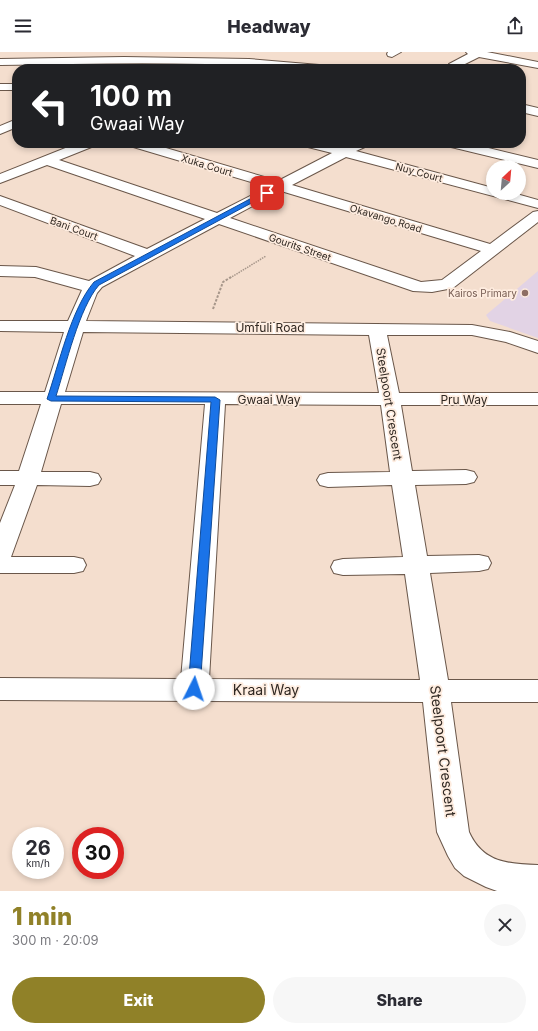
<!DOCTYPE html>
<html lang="en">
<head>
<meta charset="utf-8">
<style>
  body { margin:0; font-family:Inter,sans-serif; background:#f7f7f7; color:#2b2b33; height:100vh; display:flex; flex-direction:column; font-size:15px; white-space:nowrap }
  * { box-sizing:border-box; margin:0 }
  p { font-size:13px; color:#7c7c81 }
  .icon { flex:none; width:22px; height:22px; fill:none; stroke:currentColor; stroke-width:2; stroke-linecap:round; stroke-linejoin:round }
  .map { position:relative; height:839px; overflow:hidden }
  .side { display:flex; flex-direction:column; background:#fff; flex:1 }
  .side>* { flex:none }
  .hud { position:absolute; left:12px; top:12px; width:514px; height:84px; border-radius:16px; box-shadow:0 2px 6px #0003; background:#202124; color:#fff; overflow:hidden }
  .needle { width:26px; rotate:26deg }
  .fabs { position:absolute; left:486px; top:108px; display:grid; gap:8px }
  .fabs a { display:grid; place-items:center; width:40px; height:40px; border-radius:50%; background:#fff; box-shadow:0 2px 6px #0003; font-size:20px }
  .speed { position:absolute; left:12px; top:775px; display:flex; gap:8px; font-size:20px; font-weight:700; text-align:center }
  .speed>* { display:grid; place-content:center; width:52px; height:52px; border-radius:50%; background:#fff; box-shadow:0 2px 6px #0003; line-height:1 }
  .speed small { font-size:10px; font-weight:400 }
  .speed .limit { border:6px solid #d22; background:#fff; color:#111 }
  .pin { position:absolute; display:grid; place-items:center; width:34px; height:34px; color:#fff; margin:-17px; border-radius:8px; box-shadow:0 2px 6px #0006 }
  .me { position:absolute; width:44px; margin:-22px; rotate:4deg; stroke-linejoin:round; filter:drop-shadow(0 0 3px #0008) }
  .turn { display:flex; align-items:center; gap:14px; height:84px; padding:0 12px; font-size:18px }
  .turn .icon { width:52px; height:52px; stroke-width:2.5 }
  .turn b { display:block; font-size:28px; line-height:34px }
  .round { display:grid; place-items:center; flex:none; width:42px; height:42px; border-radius:21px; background:#f7f7f7 }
  .summary { display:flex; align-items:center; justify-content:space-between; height:68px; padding:0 12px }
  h1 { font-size:24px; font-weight:800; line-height:30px; color:#908128 }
  .button { display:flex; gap:8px; margin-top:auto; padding:8px 12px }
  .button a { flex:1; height:46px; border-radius:24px; background:#908128; color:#fff; font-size:16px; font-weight:800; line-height:46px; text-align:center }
  .button a+a { background:#f7f7f7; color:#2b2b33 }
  header { display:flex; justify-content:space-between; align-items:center; height:52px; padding:0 12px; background:#fff; font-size:18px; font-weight:800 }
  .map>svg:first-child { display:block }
  .education { fill:#e2d3e5 }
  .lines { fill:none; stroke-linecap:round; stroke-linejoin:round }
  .minor-casing { stroke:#6a574a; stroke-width:2 }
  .path-far1 { stroke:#a6968a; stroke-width:1.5; stroke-dasharray:1.5 1; stroke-linecap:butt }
  .path { stroke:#a6968a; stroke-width:2; stroke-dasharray:2.5 1.5; stroke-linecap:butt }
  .minor { fill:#fff; fill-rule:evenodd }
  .route { fill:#1a73e8; stroke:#114b97 }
  .education-dot { fill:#8d6e63; stroke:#feecdf; stroke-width:1.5 }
  .labels { text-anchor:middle; stroke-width:3.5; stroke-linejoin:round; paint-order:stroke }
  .far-street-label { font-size:10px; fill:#302822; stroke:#feecdf }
  .far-education-label { font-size:10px; fill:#785e54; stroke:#feecdf; text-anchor:end }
  .street-label { font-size:12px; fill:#302822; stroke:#feecdf }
  .near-street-label { font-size:14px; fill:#302822; stroke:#feecdf }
</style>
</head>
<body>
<header><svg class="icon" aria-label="menu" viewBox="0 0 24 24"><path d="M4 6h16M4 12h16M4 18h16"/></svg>Headway<svg class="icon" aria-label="share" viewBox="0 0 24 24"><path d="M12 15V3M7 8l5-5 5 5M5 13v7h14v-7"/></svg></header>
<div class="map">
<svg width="538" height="839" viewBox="0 0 538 839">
  <rect width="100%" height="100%" fill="#f4dece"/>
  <path class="education" d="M538,219V286L490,269L486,263Z"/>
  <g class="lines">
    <g class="minor-casing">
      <path id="minor" d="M388,0H401L392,5L388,4L387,2Z
        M466,0H487L538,10V16L479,5L457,16H449L448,14L449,12L468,2Z
        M124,5L249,7L331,14L336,17C293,17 250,12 206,12C137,10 69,12 0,13V7Z
        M0,32H17V38H0Z
        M521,52L538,56V64L521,60Z
        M17,67V75L0,82V74Z
        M78,91H95L94,94L59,108L217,161L268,135L130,94L129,91H149L278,129L332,101L304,94L303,91H324L343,96L352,91H368L367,94L356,99L493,136V141H513L538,148V156L346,105L292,133L490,192L533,160L538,159V170L453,236L432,240L413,239L219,172L102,235L97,241L86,269L472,273L510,280L538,289V301L506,290L472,283H387L399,341H538V353H401L412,419L466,418L474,420L477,425L474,430L466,432L415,433L427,504L479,503L488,505L491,511L488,517L479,519L430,521L448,628H538V650H451L469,780C483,811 508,812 538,813V839H497L486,835L464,824L455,816L448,804L437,780L423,650L0,648V626L181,627L205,352H61L41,420H90L98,422L101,427L98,432L90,434L37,433L11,505H74L83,507L86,513L83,519L74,521H0V471L15,433H0V419H19L41,352H0V340H45L64,280L0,279V269H68L82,238L35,225L0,224V214L36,215L89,229L135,204L0,153V144L147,197L205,167L47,113L0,131V122ZM281,139L481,199L442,228L421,230L230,166ZM83,280L369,283L379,341L65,340ZM225,352L381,353L390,420L328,421L320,423L317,428L320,433L328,435L392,433L403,505L343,507L334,509L331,515L334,521L343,523L405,522L420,628L209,627Z
        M446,91H468L538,108V116L447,94Z"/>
    </g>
    <path class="path-far1" d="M230,226L266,204"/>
    <path class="path" d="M213,257L223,230L231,225"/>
    <use href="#minor" class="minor"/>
  </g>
  <path class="route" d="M265,139L270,141L99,233C79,256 66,313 56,344L215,345L220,348L200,637L198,641L194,642L190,641L188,637L211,350L51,349L47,347C59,312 71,257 94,230Z"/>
  <circle class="education-dot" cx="525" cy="241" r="4"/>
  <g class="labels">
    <g class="far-street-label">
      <text transform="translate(207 113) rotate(17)" y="4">Xuka Court</text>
      <text transform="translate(419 120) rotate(15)" y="4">Nuy Court</text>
      <text transform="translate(386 166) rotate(17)" y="4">Okavango Road</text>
      <text transform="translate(74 176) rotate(20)" y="4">Bani Court</text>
      <text transform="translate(300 195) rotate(19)" y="4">Gourits Street</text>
    </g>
    <g class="far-education-label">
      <text x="517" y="245">Kairos Primary</text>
    </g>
    <g class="street-label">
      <text x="270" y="280">Umfuli Road</text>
      <text x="269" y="352">Gwaai Way</text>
      <text x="464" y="352">Pru Way</text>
      <text transform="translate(389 352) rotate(81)" y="4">Steelpoort Crescent</text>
    </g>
    <g class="near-street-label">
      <text x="266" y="643">Kraai Way</text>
      <text transform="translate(443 699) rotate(83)" y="5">Steelpoort Crescent</text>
    </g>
  </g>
</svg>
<div class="fabs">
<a><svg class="needle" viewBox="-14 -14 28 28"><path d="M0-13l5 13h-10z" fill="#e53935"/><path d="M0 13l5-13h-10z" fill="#7c7c81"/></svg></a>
</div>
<div class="speed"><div>26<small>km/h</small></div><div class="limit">30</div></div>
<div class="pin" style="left:267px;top:141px;background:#d93025"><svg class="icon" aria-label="arrive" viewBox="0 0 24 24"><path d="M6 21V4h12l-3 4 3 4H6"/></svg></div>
<svg class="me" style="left:194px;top:637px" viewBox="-20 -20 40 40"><circle r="19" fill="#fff"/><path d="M0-13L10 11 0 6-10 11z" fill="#1a73e8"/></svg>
<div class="hud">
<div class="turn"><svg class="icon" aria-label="left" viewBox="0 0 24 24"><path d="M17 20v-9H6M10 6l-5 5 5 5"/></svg><div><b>100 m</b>Gwaai Way</div></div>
</div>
</div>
<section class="side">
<div class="summary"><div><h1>1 min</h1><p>300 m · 20:09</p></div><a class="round"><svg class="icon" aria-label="close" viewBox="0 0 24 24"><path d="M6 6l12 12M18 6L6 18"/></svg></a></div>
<div class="button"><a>Exit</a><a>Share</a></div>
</section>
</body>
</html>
